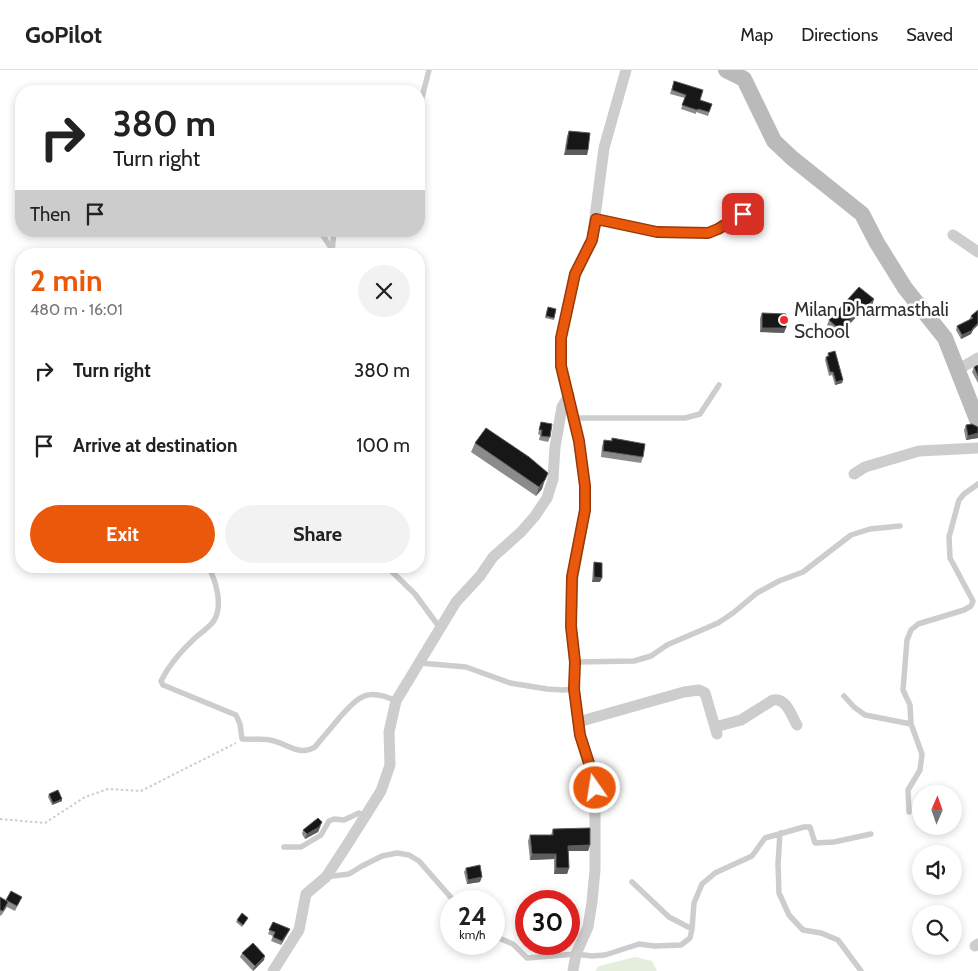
<!DOCTYPE html>
<html lang="en">
<head>
<meta charset="utf-8">
<style>
  body { margin:0; font-family:Cabin,sans-serif; background:#f2f2f2; color:#222; height:100vh; display:flex; flex-direction:column; font-size:19px; white-space:nowrap }
  * { box-sizing:border-box; margin:0 }
  p { font-size:16px; color:#767676 }
  .icon { flex:none; width:28px; height:28px; fill:none; stroke:currentColor; stroke-width:2; stroke-linecap:round; stroke-linejoin:round }
  .map { position:relative; flex:1; overflow:hidden }
  .details { position:absolute; left:15px; top:178px; width:410px; height:325px; display:flex; flex-direction:column; background:#fff; border-radius:20px; box-shadow:0 2px 8px #0003 }
  .details>* { flex:none }
  .top-card { position:absolute; left:15px; top:15px; width:410px; height:152px; border-radius:20px; box-shadow:0 2px 8px #0003; background:#fff; color:#222; overflow:hidden }
  .needle { width:32px; rotate:2deg }
  .buttons { position:absolute; left:912px; top:715px; display:grid; gap:10px }
  .buttons a { display:grid; place-items:center; width:50px; height:50px; border-radius:50%; background:#fff; box-shadow:0 2px 8px #0003; font-size:25px }
  .speed { position:absolute; left:440px; top:820px; display:flex; gap:10px; font-size:25px; font-weight:700; text-align:center }
  .speed>* { display:grid; place-content:center; width:65px; height:65px; border-radius:50%; background:#fff; box-shadow:0 2px 8px #0003; line-height:1 }
  .speed small { font-size:12px; font-weight:400 }
  .speed .limit { border:8px solid #d22; background:#fff; color:#111 }
  .pin { position:absolute; display:grid; place-items:center; width:42px; height:42px; color:#fff; margin:-21px; border-radius:10px; box-shadow:0 2px 8px #0006 }
  .me { position:absolute; width:55px; margin:-28px; rotate:347deg; stroke-linejoin:round; filter:drop-shadow(0 0 4px #0008) }
  .turn { display:flex; align-items:center; gap:18px; height:105px; padding:0 15px; font-size:22px }
  .turn .icon { width:65px; height:65px; stroke-width:2.5 }
  .turn b { display:block; font-size:35px; line-height:42px }
  .then { display:flex; align-items:center; height:48px; padding:0 15px; background:#0003; gap:10px; font-size:19px }
  .round { display:grid; place-items:center; flex:none; width:52px; height:52px; border-radius:26px; background:#f2f2f2 }
  .overview { display:flex; align-items:center; justify-content:space-between; height:85px; padding:0 15px }
  h1 { font-size:30px; font-weight:700; line-height:38px; color:#ea580c }
  .action { display:flex; gap:10px; margin-top:auto; padding:10px 15px }
  .action a { flex:1; height:58px; border-radius:30px; background:#ea580c; color:#fff; font-size:20px; font-weight:700; line-height:58px; text-align:center }
  .action a+a { background:#f2f2f2; color:#222 }
  ul { padding:0; list-style:none }
  li { display:flex; align-items:center; gap:15px; height:75px; padding:0 15px }
  li div { flex:1 }
  li b { display:block; font-size:19px }
  li em { font-style:normal }
  header { display:flex; align-items:center; gap:30px; box-sizing:border-box; height:70px; padding:0 25px; background:#fff; border-bottom:1px solid #e0e0e0 }
  header strong { font-size:24px }
  nav { display:flex; gap:28px; margin-inline-start:auto; font-size:18px }
  .map>svg:first-child { display:block }
  .green { fill:#e5eedd }
  .lines { fill:none; stroke-linecap:round; stroke-linejoin:round }
  .path { stroke:#cdcdcd; stroke-width:2; stroke-dasharray:2.5 2.5; stroke-linecap:butt }
  .lane { stroke:#cdcdcd; stroke-width:5.5 }
  .street { stroke:#cdcdcd; stroke-width:11 }
  .secondary { stroke:#bababa; stroke-width:16 }
  .wall { fill:#8b8b8b }
  .shaded-wall { fill:#5d5d5d }
  .building { fill:#171717; stroke:#5d5d5d }
  .route-casing { stroke:#983908; stroke-width:12 }
  .route { stroke:#ea580c; stroke-width:9 }
  .poi-dot { fill:#ef2a2d; stroke:#fff; stroke-width:2 }
  .labels { text-anchor:middle; stroke-width:5; stroke-linejoin:round; paint-order:stroke }
  .poi-label { font-size:19px; fill:#303030; stroke:#fff; text-anchor:start }
</style>
</head>
<body>
<header>
<strong>GoPilot</strong>
<nav><a>Map</a><a>Directions</a><a>Saved</a></nav>
</header>
<div class="map">
<svg width="978" height="901" viewBox="0 0 978 901">
  <rect width="100%" height="100%" fill="#fff"/>
  <path class="green" d="M635,887L652,891L657,901H595L599,896Z"/>
  <g class="lines">
    <path class="path" d="M0,749L45,753L85,727L108,719L141,721L236,673"/>
    <path class="lane" d="M419,39L429,0
      M596,149L657,162L708,163L718,159L755,136
      M320,161L333,181
      M332,182L334,161
      M574,348H685L700,344L719,315
      M208,496C216,511 224,537 213,552C208,558 201,563 195,568C182,580 169,595 161,611L163,615L236,645L240,654L242,669C251,669 261,669 270,670C287,673 299,687 315,677C323,667 332,657 340,647C359,626 368,617 396,631
      M386,496L415,524L440,558
      M575,592L634,591L651,586L667,575L718,553L733,543L757,523L779,511L803,502L851,465L870,459L900,456
      M420,593L466,597L510,613L547,619L563,620L574,619
      M844,626L854,637L865,645L911,654
      M909,742L908,720L920,700L922,684L911,654L910,635L903,620L907,570L911,560L918,554L964,540L971,536L973,531L950,488L949,467L959,430L964,424L978,414
      M780,763L778,794L779,823L789,845L803,860L821,863L838,870L861,901
      M284,777H301L321,765L329,751L334,749L344,750L359,743L365,745
      M326,807L349,804L362,796L382,786L397,783L409,785L419,791L454,831
      M632,812L669,847L692,859
      M494,866L513,874L527,888L576,884L592,886L605,885L639,874L654,876L681,875L690,868L692,859L694,833L702,814L715,803L752,786L765,768L804,757H810L815,773L834,772L871,764"/>
    <path class="street" d="M953,165L978,182
      M959,299L978,288
      M854,404L865,397L919,381L978,378
      M578,652L684,622L699,620L705,623L717,664
      M715,657L741,650L773,630C786,627 791,645 797,655
      M975,876L978,874
      M273,901L299,860L306,824L326,807L347,775L381,721L390,695L389,662L396,631L456,532L480,506L493,487L521,462L535,446L547,428L553,409L555,377L562,337L569,325
      M573,901L576,884L588,857L592,832L595,800V718L594,709L580,665L574,619L575,592L571,557L573,507L585,440V415L579,371L561,296V268L575,204L592,170L604,78L626,0"/>
    <path class="secondary" d="M726,0L744,9L774,71L792,88L862,144L877,173L905,218L945,268L978,352"/>
  </g>
  <path class="wall" d="M674,11L700,30L712,34L708,46L696,42V44L681,39L685,28L670,24Z
    M569,61L588,80L587,85H564L567,66Z
    M874,229L872,235L865,242L863,240L838,266L827,255L829,250Z
    M547,239H556L554,250L545,248Z
    M978,240L971,264L961,269L956,260L957,256L969,250L971,246Z
    M762,243L784,263L760,262V248Z
    M828,283L843,310L842,313L835,315L832,305L829,306L825,290L826,287H827Z
    M978,295V313L972,302L974,297Z
    M541,352L550,367L548,372L539,370L540,365L538,364Z
    M966,355L978,357V368L966,370L964,360Z
    M486,358L542,419L536,426L471,382L475,373Z
    M612,368L643,387L641,393L601,387L602,376L604,370L611,371Z
    M594,492L600,512H592L593,497Z
    M49,724L62,729V731L52,735L48,727Z
    M322,752L318,762L305,769L302,764L303,760Z
    M553,759L590,775L588,781H568L569,798L567,804H554V789L530,790L528,771L530,765H551Z
    M466,798L480,812L467,814L464,802Z
    M0,827L6,830L20,831L15,841L7,837L1,846L0,845Z
    M248,848L242,857L236,852L237,850Z
    M273,852L290,859L288,863L281,875L271,871L273,866L268,864Z
    M242,883L264,890L253,901L240,887Z"/>
  <path class="shaded-wall" d="M566,80H588L587,85H564Z
    M874,229L872,235L865,242L867,236Z
    M865,234L863,240L838,266L840,260Z
    M978,253V255L973,260L971,264L961,269L962,265L972,259Z
    M762,258H786L784,263L760,262Z
    M843,310L842,313L835,315L836,312Z
    M978,363V368L966,370L968,366Z
    M545,410L542,419L536,426L539,417Z
    M594,507L602,508L600,512H592Z
    M62,729V731L52,735L53,733Z
    M322,752L318,762L305,769L307,764Z
    M590,775L588,781H566L568,776Z
    M532,784H556L554,789L530,790Z
    M556,798H569L567,804H554Z
    M482,807L480,812L467,814L468,810Z
    M290,859L288,863L281,875L282,871Z
    M265,886L264,890L253,901L255,896Z"/>
  <path class="building" d="M674,11L703,20L700,30L712,34L709,42L698,39L697,40L682,35L686,25L672,20Z
    M569,61L590,63L588,80H566Z
    M859,217L874,229L867,236L865,234L840,260L829,250Z
    M548,237L556,239L554,248L546,246Z
    M978,240V253L972,259L973,260L962,265L957,256L973,248L971,246Z
    M762,243L786,244V258H762Z
    M835,281L843,310L836,312L833,302H830L826,287L829,286L828,283Z
    M978,295V306L974,297Z
    M541,352L552,354L550,367L541,366L542,360H539Z
    M972,354L978,357V363L968,366L966,355Z
    M486,358L529,387L548,403L545,410L539,417L475,373Z
    M612,368L645,374L643,387L603,381L604,370L612,371Z
    M594,492L602,493V508L594,507Z
    M58,720L62,729L53,733L49,724Z
    M318,748L322,752L319,757L307,764L303,760Z
    M590,758V775L568,776L569,798H556V784H532L530,765H553V759Z
    M480,795L482,807L468,810L466,798Z
    M11,821L22,827L17,836L6,830Z
    M0,827L8,832L3,841L0,840Z
    M242,843L248,848L243,855L237,850Z
    M273,852L290,859L282,871L273,867L275,862L269,860Z
    M253,873L265,886L255,896L242,883Z"/>
  <g class="lines">
    <g class="route-casing">
      <path id="route" d="M595,718L594,709L580,665L574,619L575,592L571,556L572,507L585,440V416L579,371L561,296V268L575,204L592,170L596,149L657,162L708,163L718,159L743,144"/>
    </g>
    <use href="#route" class="route"/>
  </g>
  <circle class="poi-dot" cx="784" cy="250" r="5"/>
  <g class="labels">
    <g class="poi-label">
      <text x="794" y="246">Milan Dharmasthali<tspan x="794" dy="22">School</tspan></text>
    </g>
  </g>
</svg>
<div class="buttons">
<a><svg class="needle" viewBox="-14 -14 28 28"><path d="M0-13l5 13h-10z" fill="#e53935"/><path d="M0 13l5-13h-10z" fill="#767676"/></svg></a>
<a><svg class="icon" aria-label="sound" viewBox="0 0 24 24"><path d="M4 9h4l5-4v14l-5-4H4zM17 9q2 3 0 6"/></svg></a>
<a><svg class="icon" aria-label="search" viewBox="0 0 24 24"><circle cx="10" cy="10" r="6"/><path d="M15 15l6 6"/></svg></a>
</div>
<div class="speed"><div>24<small>km/h</small></div><div class="limit">30</div></div>
<div class="pin" style="left:743px;top:144px;background:#d93025"><svg class="icon" aria-label="arrive" viewBox="0 0 24 24"><path d="M6 21V4h12l-3 4 3 4H6"/></svg></div>
<svg class="me" style="left:595px;top:718px" viewBox="-20 -20 40 40"><circle r="17" fill="#ea580c" stroke="#fff" stroke-width="3"/><path d="M0-11L8 9 0 5-8 9z" fill="#fff"/></svg>
<div class="top-card">
<div class="turn"><svg class="icon" aria-label="right" viewBox="0 0 24 24"><path d="M7 20v-9h11M14 6l5 5-5 5"/></svg><div><b>380 m</b>Turn right</div></div>
<div class="then">Then<svg class="icon" aria-label="arrive" viewBox="0 0 24 24"><path d="M6 21V4h12l-3 4 3 4H6"/></svg></div>
</div>
<section class="details">
<div class="overview"><div><h1>2 min</h1><p>480 m · 16:01</p></div><a class="round"><svg class="icon" aria-label="close" viewBox="0 0 24 24"><path d="M6 6l12 12M18 6L6 18"/></svg></a></div>
<ul>
<li><svg class="icon" aria-label="right" viewBox="0 0 24 24"><path d="M7 20v-9h11M14 6l5 5-5 5"/></svg><div><b>Turn right</b></div><em>380 m</em></li>
<li><svg class="icon" aria-label="arrive" viewBox="0 0 24 24"><path d="M6 21V4h12l-3 4 3 4H6"/></svg><div><b>Arrive at destination</b></div><em>100 m</em></li>
</ul>
<div class="action"><a>Exit</a><a>Share</a></div>
</section>
</div>
</body>
</html>
